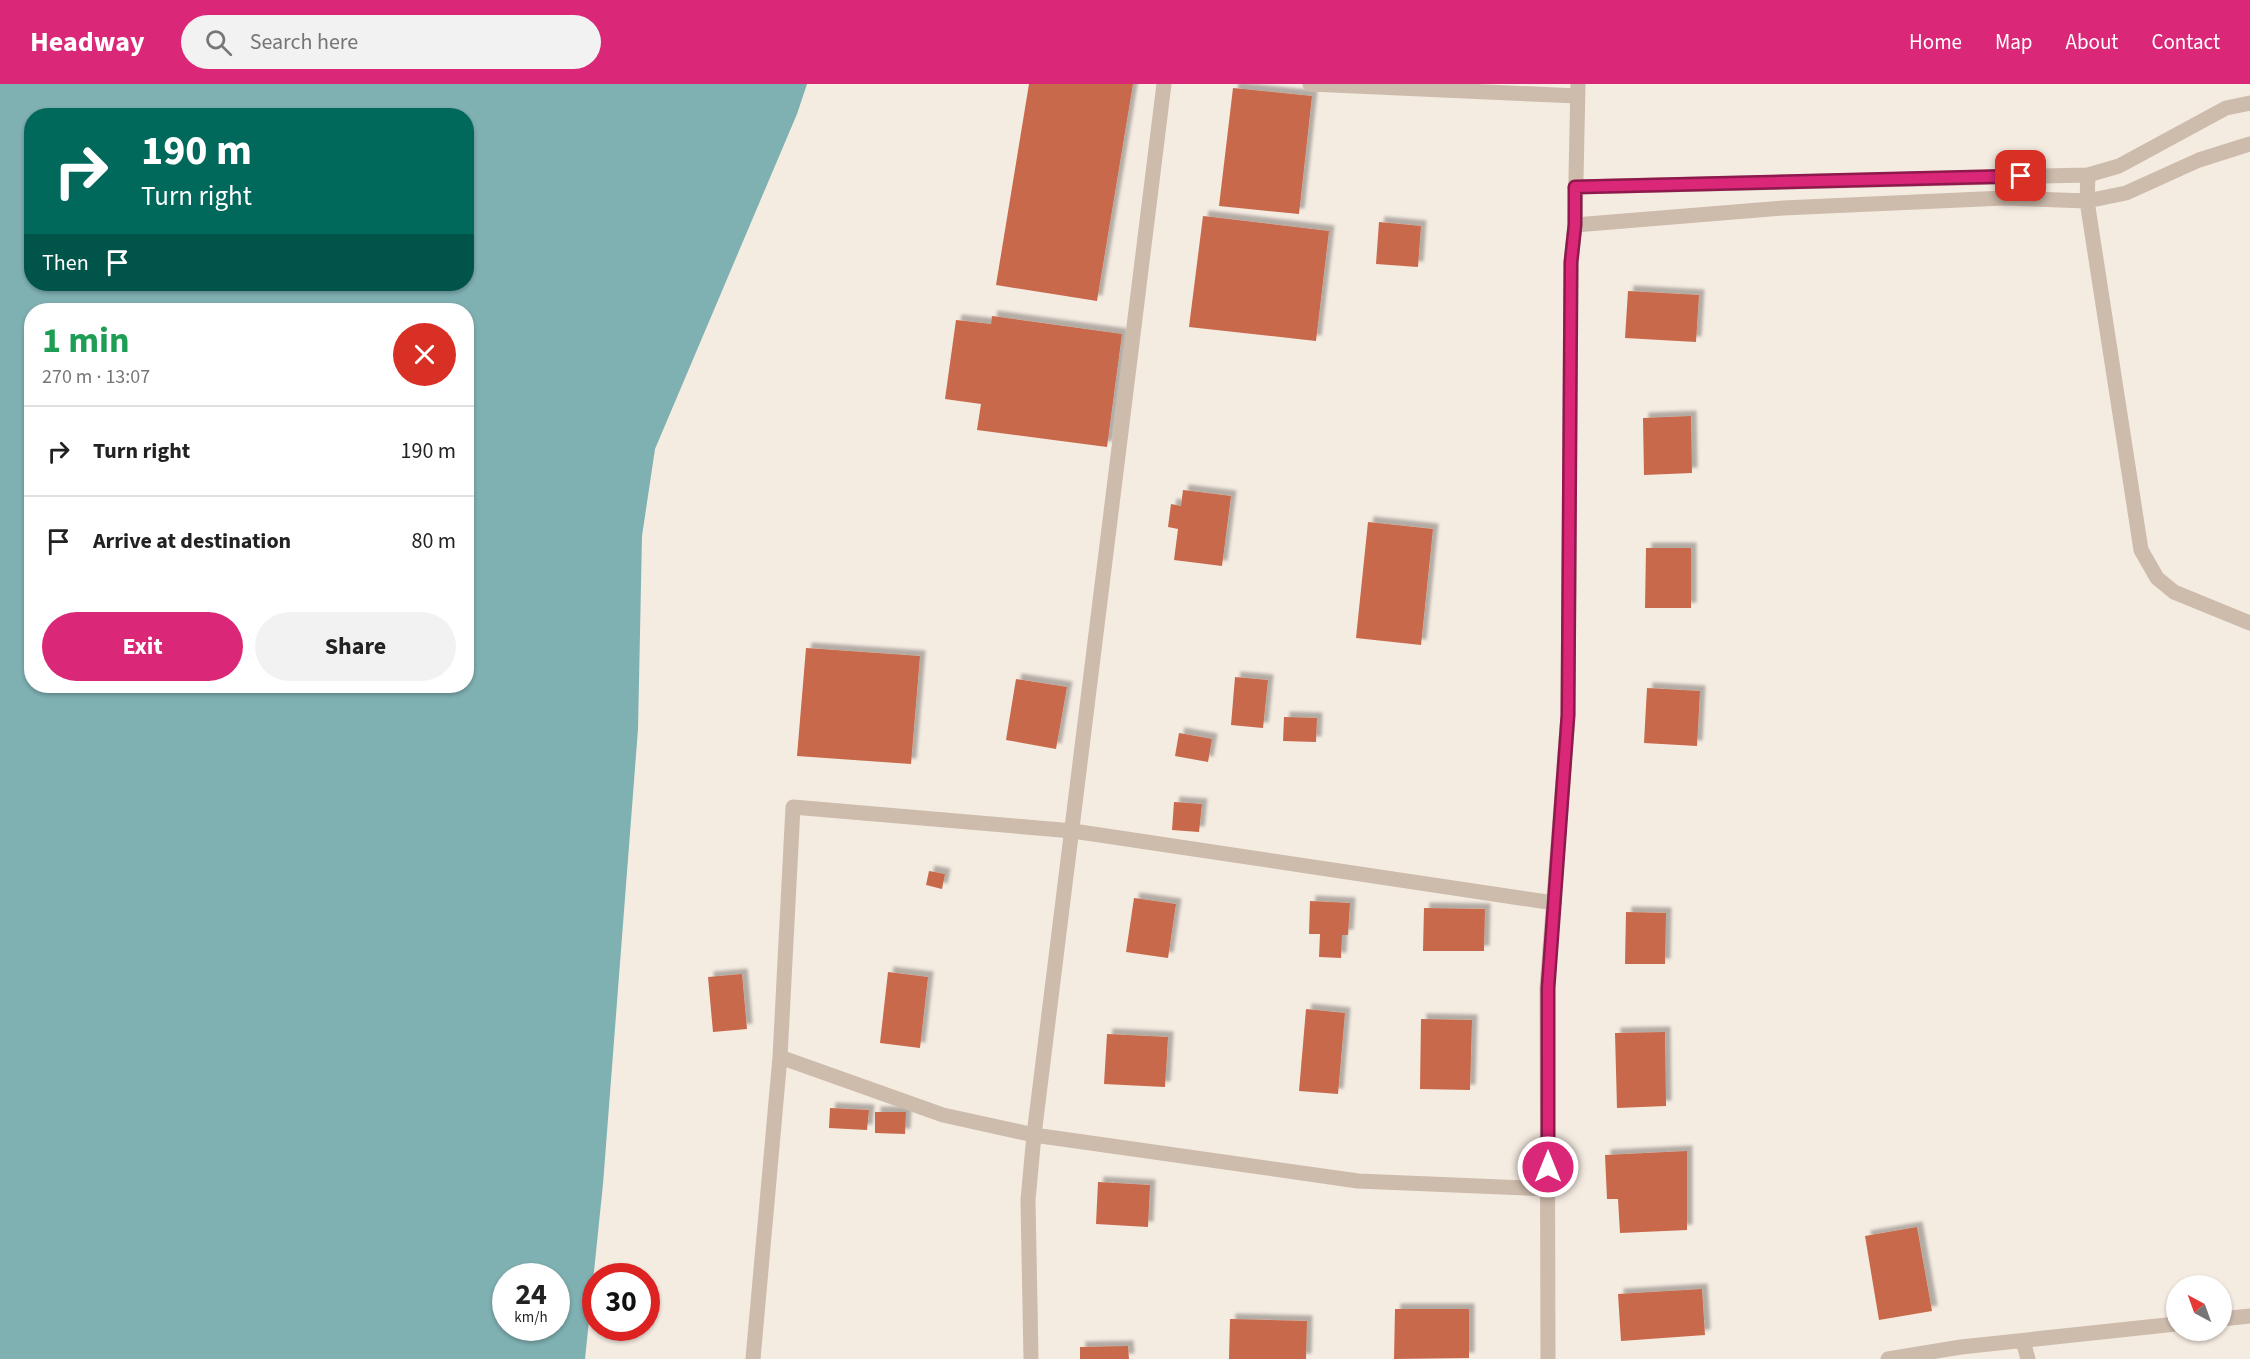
<!DOCTYPE html>
<html lang="en">
<head>
<meta charset="utf-8">
<style>
  body { margin:0; font-family:"Source Sans 3",sans-serif; background:#f2f2f2; color:#222; height:100vh; display:flex; flex-direction:column; font-size:22px; white-space:nowrap }
  * { box-sizing:border-box; margin:0 }
  p { font-size:20px; color:#767676 }
  .icon { flex:none; width:33px; height:33px; fill:none; stroke:currentColor; stroke-width:2; stroke-linecap:round; stroke-linejoin:round }
  .map { position:relative; flex:1; overflow:hidden }
  .details { position:absolute; left:24px; top:219px; width:450px; height:390px; display:flex; flex-direction:column; background:#fff; border-radius:24px; box-shadow:0 2px 4px #0004 }
  .details>* { flex:none }
  .guide { position:absolute; left:24px; top:24px; width:450px; height:183px; border-radius:24px; box-shadow:0 2px 4px #0004; background:#00695c; color:#fff; overflow:hidden }
  .needle { width:39px; rotate:319deg }
  .fabs { position:absolute; left:2166px; top:1191px; display:grid; gap:12px }
  .fabs a { display:grid; place-items:center; width:66px; height:66px; border-radius:50%; background:#fff; box-shadow:0 2px 4px #0004; font-size:30px }
  .speed { position:absolute; left:492px; top:1179px; display:flex; gap:12px; font-size:30px; font-weight:700; text-align:center }
  .speed>* { display:grid; place-content:center; width:78px; height:78px; border-radius:50%; background:#fff; box-shadow:0 2px 4px #0004; line-height:1 }
  .speed small { font-size:15px; font-weight:400 }
  .speed .limit { border:9px solid #d22; background:#fff; color:#111 }
  .pin { position:absolute; display:grid; place-items:center; width:51px; height:51px; color:#fff; margin:-26px; border-radius:12px; box-shadow:0 3px 9px #0006 }
  .me { position:absolute; width:66px; margin:-33px; rotate:0deg; stroke-linejoin:round; filter:drop-shadow(0 0 4px #0008) }
  .turn { display:flex; align-items:center; gap:21px; height:126px; padding:0 18px; font-size:27px }
  .turn .icon { width:78px; height:78px; stroke-width:2.5 }
  .turn b { display:block; font-size:42px; line-height:51px }
  .then { display:flex; align-items:center; height:57px; padding:0 18px; background:#0003; gap:12px; font-size:22px }
  .round { display:grid; place-items:center; flex:none; width:63px; height:63px; border-radius:32px; background:#f2f2f2 }
  .head { display:flex; align-items:center; justify-content:space-between; height:102px; padding:0 18px }
  h1 { font-size:36px; font-weight:700; line-height:45px; color:#1e9e55 }
  .action { display:flex; gap:12px; margin-top:auto; padding:12px 18px }
  .action a { flex:1; height:69px; border-radius:36px; background:#db2777; color:#fff; font-size:24px; font-weight:700; line-height:69px; text-align:center }
  .action a+a { background:#f2f2f2; color:#222 }
  ul { padding:0; list-style:none }
  li { display:flex; align-items:center; gap:18px; height:90px; padding:0 18px; border-top:2px solid #e0e0e0 }
  li div { flex:1 }
  li b { display:block; font-size:22px }
  li em { font-style:normal }
  header { display:flex; align-items:center; gap:36px; box-sizing:border-box; height:84px; padding:0 30px; background:#db2777; color:#fff }
  header strong { font-size:28px }
  nav { display:flex; gap:33px; margin-inline-start:auto; font-size:21px }
  .search { width:420px; height:54px; background:#f2f2f2; display:flex; align-items:center; gap:15px; box-sizing:border-box; padding:0 21px; border-radius:33px; color:#767676; font-size:22px }
  .map>svg:first-child { display:block }
  .water { fill:#7fb0b2; fill-rule:evenodd }
  .building { fill:#c8694b; filter:url(#shadow) }
  .lines { fill:none; stroke-linecap:round; stroke-linejoin:round }
  .service { stroke:#cdbbac; stroke-width:15 }
  .minor { stroke:#cdbbac; stroke-width:15 }
  .route-casing { stroke:#8e194d; stroke-width:15 }
  .route { stroke:#db2777; stroke-width:10 }
</style>
</head>
<body>
<header>
<strong>Headway</strong>
<div class="search"><svg class="icon" aria-label="search" viewBox="0 0 24 24"><circle cx="10" cy="10" r="6"/><path d="M15 15l6 6"/></svg>Search here</div>
<nav><a>Home</a><a>Map</a><a>About</a><a>Contact</a></nav>
</header>
<div class="map">
<svg width="2250" height="1275" viewBox="0 0 2250 1275">
  <defs>
    <filter id="shadow"><feDropShadow dx="5.5" dy="-5.5" stdDeviation="1.5" flood-color="#0004"/></filter>
  </defs>
  <rect width="100%" height="100%" fill="#f4ebe1"/>
  <path class="water" d="M0,0H807L797,30L655,365L642,452L638,645L603,1100L585,1275H0ZM32,32H466V200H32ZM32,226H466V602H32ZM506,1192H556V1244H506Z"/>
  <path class="building" d="M1029,0H1133L1097,217L996,201Z
    M1233,4L1312,12L1299,130L1219,122Z
    M1203,132L1329,147L1316,257L1189,243Z
    M1379,138L1421,142L1418,183L1376,180Z
    M1628,207L1699,211L1696,258L1625,254Z
    M992,232L1122,250L1107,363L977,346L981,320L945,315L956,236L991,240Z
    M1691,332L1692,389L1644,391L1643,334Z
    M1183,406L1231,412L1222,482L1174,476L1178,445L1168,443L1171,420L1181,422Z
    M1368,438L1433,445L1421,561L1356,554Z
    M1646,464H1691V524H1645Z
    M806,564L920,572L911,680L797,672Z
    M1235,593L1268,596L1263,644L1231,641Z
    M1016,595L1067,603L1056,665L1006,656Z
    M1647,604L1700,607L1697,662L1644,659Z
    M1284,633L1317,634L1316,658L1283,657Z
    M1179,649L1212,655L1208,678L1175,672Z
    M1174,718L1202,720L1199,748L1172,746Z
    M929,787L945,790L942,805L926,801Z
    M1134,814L1176,820L1168,874L1126,868Z
    M1310,817L1350,819L1348,851H1342L1341,874L1319,873L1320,850H1309Z
    M1424,824L1485,825L1484,867H1423Z
    M1626,828L1666,829L1665,880H1625Z
    M888,888L928,893L920,964L880,959Z
    M742,890L747,945L713,948L708,893Z
    M1306,925L1345,929L1338,1010L1299,1007Z
    M1421,935L1472,936L1470,1006L1420,1005Z
    M1665,948L1666,1022L1617,1024L1615,949Z
    M1107,950L1168,953L1165,1003L1104,1000Z
    M830,1024L869,1026L867,1046L829,1044Z
    M875,1028H906L905,1050L875,1049Z
    M1687,1067V1146L1620,1149L1618,1115H1607L1605,1071Z
    M1098,1098L1150,1101L1148,1143L1096,1140Z
    M1917,1143L1932,1227L1879,1236L1865,1152Z
    M1702,1205L1705,1251L1621,1257L1618,1210Z
    M1395,1225H1469V1274L1394,1275Z
    M1230,1235L1307,1237L1306,1275H1229Z
    M1128,1262L1129,1275H1080V1263Z"/>
  <g class="lines">
    <path class="service" d="M2088,91L2087,117L2141,466L2157,494L2174,508L2250,539
      M1575,103L2088,91L2119,82L2226,24L2250,19
      M1575,141L1783,124L2004,114L2087,117L2126,109L2199,76L2250,60
      M2222,1235L2250,1232
      M2023,1257L2028,1275
      M1888,1275L1961,1263L2176,1240"/>
    <path class="minor" d="M1310,0L1577,12
      M780,973L943,1031L1034,1051L1358,1097L1548,1105
      M753,1275L780,973L793,723L1073,747L1554,819
      M1031,1275L1028,1116L1034,1051L1164,0
      M1548,1275L1547,904L1568,631L1571,178L1575,141L1578,0"/>
  </g>
  <g class="lines">
    <g class="route-casing">
      <path id="route" d="M1548,1083V904L1568,631L1571,178L1575,141V103L2021,92"/>
    </g>
    <use href="#route" class="route"/>
  </g>
</svg>
<div class="fabs">
<a><svg class="needle" viewBox="-14 -14 28 28"><path d="M0-13l5 13h-10z" fill="#e53935"/><path d="M0 13l5-13h-10z" fill="#767676"/></svg></a>
</div>
<div class="speed"><div>24<small>km/h</small></div><div class="limit">30</div></div>
<div class="pin" style="left:2021px;top:92px;background:#d93025"><svg class="icon" aria-label="arrive" viewBox="0 0 24 24"><path d="M6 21V4h12l-3 4 3 4H6"/></svg></div>
<svg class="me" style="left:1548px;top:1083px" viewBox="-20 -20 40 40"><circle r="17" fill="#db2777" stroke="#fff" stroke-width="3"/><path d="M0-11L8 9 0 5-8 9z" fill="#fff"/></svg>
<div class="guide">
<div class="turn"><svg class="icon" aria-label="right" viewBox="0 0 24 24"><path d="M7 20v-9h11M14 6l5 5-5 5"/></svg><div><b>190 m</b>Turn right</div></div>
<div class="then">Then<svg class="icon" aria-label="arrive" viewBox="0 0 24 24"><path d="M6 21V4h12l-3 4 3 4H6"/></svg></div>
</div>
<section class="details">
<div class="head"><div><h1>1 min</h1><p>270 m · 13:07</p></div><a class="round" style="background:#d93025;color:#fff"><svg class="icon" aria-label="close" viewBox="0 0 24 24"><path d="M6 6l12 12M18 6L6 18"/></svg></a></div>
<ul>
<li><svg class="icon" aria-label="right" viewBox="0 0 24 24"><path d="M7 20v-9h11M14 6l5 5-5 5"/></svg><div><b>Turn right</b></div><em>190 m</em></li>
<li><svg class="icon" aria-label="arrive" viewBox="0 0 24 24"><path d="M6 21V4h12l-3 4 3 4H6"/></svg><div><b>Arrive at destination</b></div><em>80 m</em></li>
</ul>
<div class="action"><a>Exit</a><a>Share</a></div>
</section>
</div>
</body>
</html>
